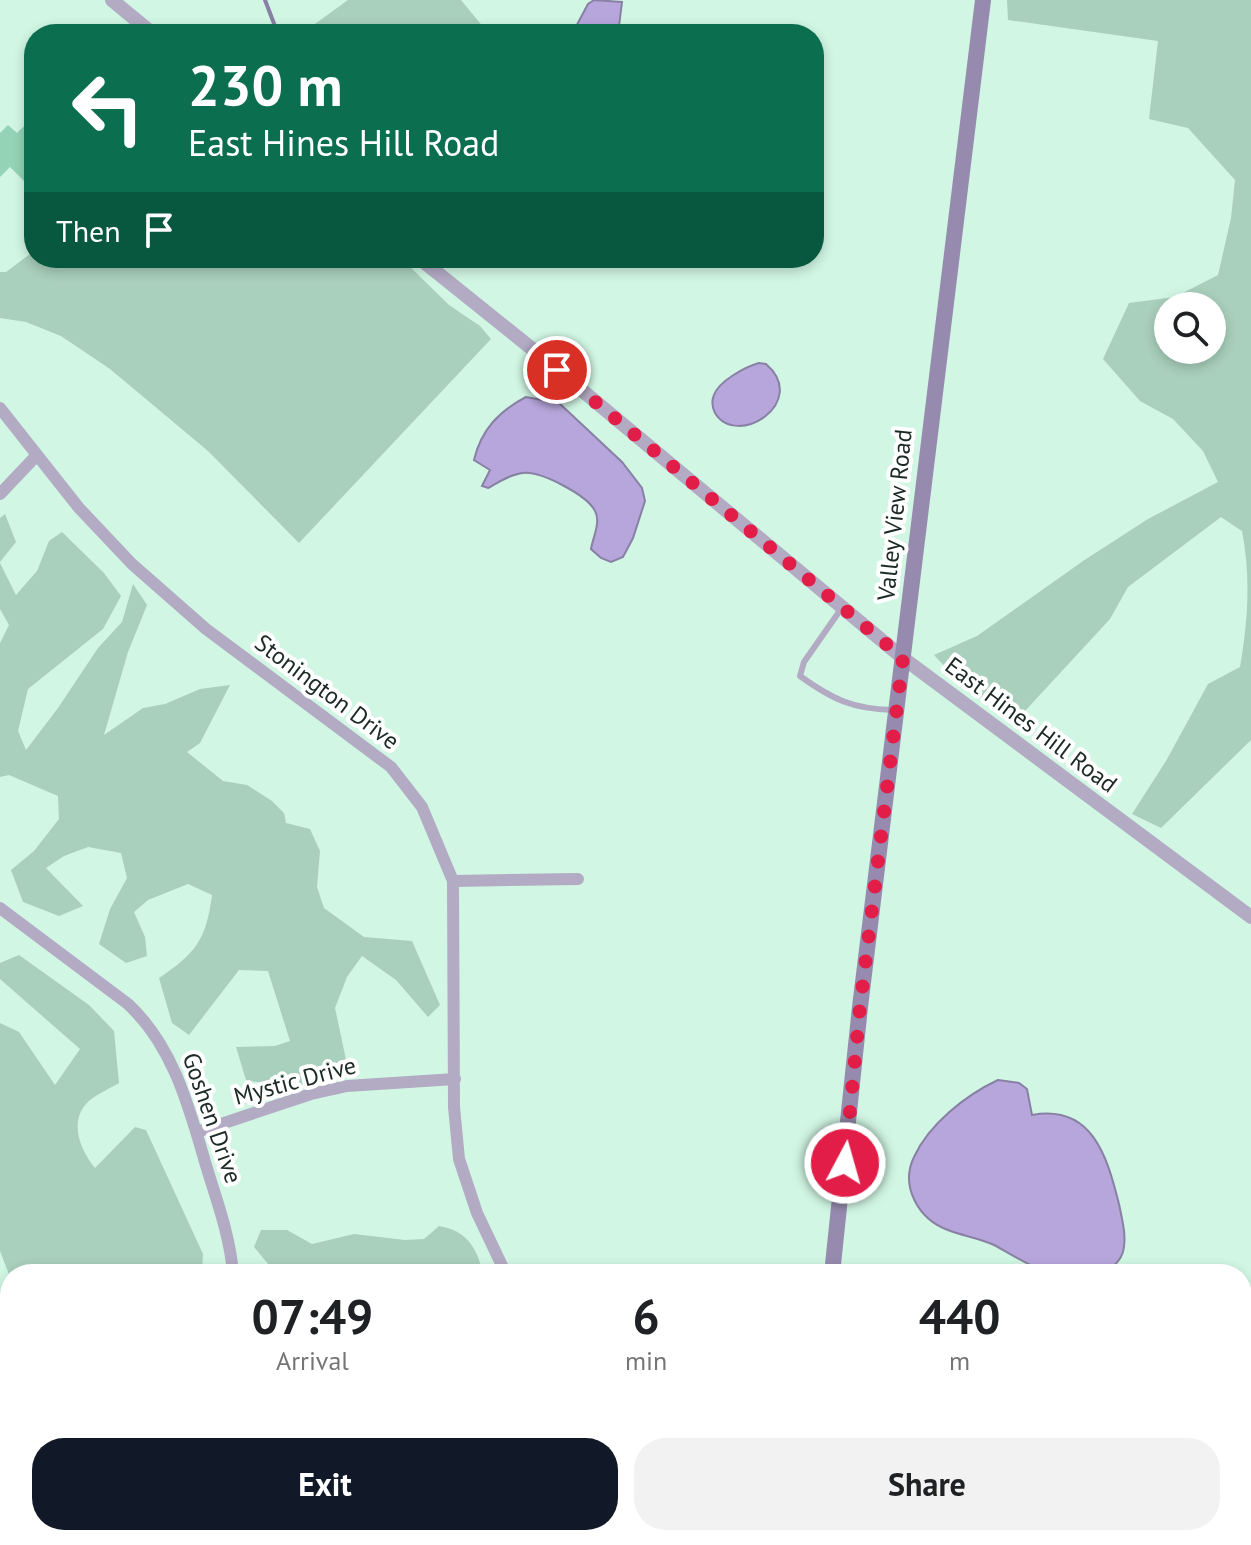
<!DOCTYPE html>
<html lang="en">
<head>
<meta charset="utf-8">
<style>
  body { margin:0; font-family:"PT Sans",sans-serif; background:#f2f2f2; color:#202124; height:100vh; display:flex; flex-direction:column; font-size:30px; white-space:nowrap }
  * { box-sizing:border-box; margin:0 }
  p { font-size:26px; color:#757577 }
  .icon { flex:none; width:44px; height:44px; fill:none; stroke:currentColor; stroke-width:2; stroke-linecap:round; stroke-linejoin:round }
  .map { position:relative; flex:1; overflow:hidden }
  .drawer { position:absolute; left:0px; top:1264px; width:1252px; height:282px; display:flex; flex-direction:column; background:#fff; border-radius:32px 32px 0 0; box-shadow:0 4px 12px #0003 }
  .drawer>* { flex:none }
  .top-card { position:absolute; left:24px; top:24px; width:800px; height:244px; border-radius:32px; box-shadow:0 4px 12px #0003; background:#0b6e4f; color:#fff; overflow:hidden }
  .tools { position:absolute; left:1154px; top:292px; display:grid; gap:16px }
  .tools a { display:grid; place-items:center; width:72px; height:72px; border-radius:50%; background:#fff; box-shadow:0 4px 12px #0003; font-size:40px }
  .pin { position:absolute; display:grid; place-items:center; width:68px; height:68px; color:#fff; margin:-34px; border:4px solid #fff; border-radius:50%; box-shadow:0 2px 8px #0007 }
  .me { position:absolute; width:88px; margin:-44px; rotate:6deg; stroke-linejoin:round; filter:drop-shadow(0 0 6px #0008) }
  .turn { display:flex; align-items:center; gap:28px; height:168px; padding:0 32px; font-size:36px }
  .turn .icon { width:104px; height:104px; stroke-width:2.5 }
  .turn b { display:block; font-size:56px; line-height:68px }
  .then { display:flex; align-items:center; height:76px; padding:0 32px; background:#0003; gap:16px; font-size:30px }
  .eta { display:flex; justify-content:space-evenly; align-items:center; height:136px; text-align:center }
  .eta b { font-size:48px; font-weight:700; line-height:56px }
  .primary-button { display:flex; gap:16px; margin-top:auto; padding:16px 32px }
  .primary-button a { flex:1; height:92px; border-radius:32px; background:#111827; color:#fff; font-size:32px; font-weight:700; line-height:92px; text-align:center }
  .primary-button a+a { background:#f2f2f2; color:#202124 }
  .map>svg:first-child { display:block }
  .green { fill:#a9d0bc; fill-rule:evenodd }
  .water { fill:#b7a6db; stroke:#8881a4; stroke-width:2 }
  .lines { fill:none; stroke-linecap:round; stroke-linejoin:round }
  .stream { stroke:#8881a4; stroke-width:4 }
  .building { fill:#94d3b5 }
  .service { stroke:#b2abc3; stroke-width:6 }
  .minor { stroke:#b2abc3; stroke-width:12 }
  .tertiary { stroke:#b2abc3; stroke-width:14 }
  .secondary { stroke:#968bae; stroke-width:16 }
  .route { stroke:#e11d48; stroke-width:14; stroke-dasharray:0 25.2 }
  .labels { text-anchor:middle; stroke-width:8; stroke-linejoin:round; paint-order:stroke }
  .street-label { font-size:24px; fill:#1c2a24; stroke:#fff }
</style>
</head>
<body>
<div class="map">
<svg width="1251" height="1545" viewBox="0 0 1251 1545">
  <rect width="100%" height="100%" fill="#d1f6e4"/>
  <path class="green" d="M348,0H461L489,34H301Z
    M1007,0H1251V740L1161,828L1132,814L1166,761L1208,684L1240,667C1248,621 1251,577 1242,531L1221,517L1128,587L1110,619L1014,723L961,684L934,655L977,636L1083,561L1148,519L1218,482L1203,451L1173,419L1140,401L1103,359L1129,303L1175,297L1218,275L1231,218L1235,180L1188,128L1149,119L1158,41L1008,20ZM1168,306H1212V350H1168Z
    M34,251V258H401L449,305L480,326L491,339L299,543L208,451L110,369L61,336L26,322L0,318V272H6Z
    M5,514L16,542L0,562V518Z
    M62,532L104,573L121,596L103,629L28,689L18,731L26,750L58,708L98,648L122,622L133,584L147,605L128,652L104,735L143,708L165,704L200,689L230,685L200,743L187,752L223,781L247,785L272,801L284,813L286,823L310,829L320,851L317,887L324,908L364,937L412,941L440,1005L428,1017L396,980L362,956L347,977L335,1008L348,1069C312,1089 286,1088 246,1080L236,1047L275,1046L290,1041L268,971L239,970L189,1035L172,1023L159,978C196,953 206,940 212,895L188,884L148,900L134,912L145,937L147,956L126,963L99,944L110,909L127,878L121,853L88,847L64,856L46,868L83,906L59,916L23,902L11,870L34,851L59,819L58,796L9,775L0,777V643L9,625L0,609V563L16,595L37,571L49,541Z
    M19,955L89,1005L114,1031L119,1083C109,1089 94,1095 86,1104C69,1123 81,1151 95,1168L135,1127L146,1130L203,1254L202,1274H10V1277L0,1251V1023L19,1032L55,1085L80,1049L0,979V963Z
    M439,1226C467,1231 477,1247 483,1274H293L274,1271L254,1247L261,1230H287L312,1244L354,1234L405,1240L424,1239Z
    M1242,1496L1251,1500V1545H1181V1536H1242Z
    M0,1505L10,1519V1536H23L29,1545H0Z
    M162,1536H254L268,1545H165Z
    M307,1536H385L378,1545H291Z"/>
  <path class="water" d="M594,0L622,2L618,34H572L588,4Z
    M759,363L766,364C810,402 737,449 715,413C712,407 711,402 714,395C719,381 745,367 759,363Z
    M526,397L559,403L622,462L642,488L645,501L633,538L623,557L611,562L601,558L591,549C593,537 601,522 595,511C587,495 541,471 523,473C511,474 499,482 488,488L482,486L490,470L474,460C481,430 499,411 526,397Z
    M998,1080L1019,1083L1027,1089L1032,1115C1092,1104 1107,1156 1119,1204C1122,1219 1127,1237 1123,1252C1120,1262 1111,1269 1102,1274C1078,1261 1071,1272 1049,1272C1037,1271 1006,1251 994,1245C979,1238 963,1236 948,1230C918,1219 900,1186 914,1157C929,1124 966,1095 998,1080Z"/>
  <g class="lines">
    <path class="stream" d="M265,0L278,34"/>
  </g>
  <path class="building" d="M28,122L34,128V191L10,167L0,177V133L8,125L17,133Z"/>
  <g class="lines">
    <path class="service" d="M841,609L804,662L800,676C832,699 852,709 893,710"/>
    <path class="minor" d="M0,408L79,508L132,564L206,629L391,767L422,807L453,881L454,1107L459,1159L477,1213L506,1274
      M0,494L37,455
      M453,881L578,879
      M0,908L128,1004C171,1044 187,1100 203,1155C214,1194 230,1233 233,1274
      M197,1132L311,1094L347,1086L455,1079
      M0,1450L10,1465
      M57,1536L63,1545
      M495,1545L496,1536"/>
    <path class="tertiary" d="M112,0L153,34
      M419,258L536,352L903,658L1251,917"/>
    <path class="secondary" d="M832,1274L860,1007L983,0
      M801,1545L802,1536"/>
  </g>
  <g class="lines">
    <path class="route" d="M557,370L903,658L860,1007L845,1163"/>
  </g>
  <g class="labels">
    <g class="street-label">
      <text transform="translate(895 515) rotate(-84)" y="8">Valley View Road</text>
      <text transform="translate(327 692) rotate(37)" y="8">Stonington Drive</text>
      <text transform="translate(1031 725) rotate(37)" y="8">East Hines Hill Road</text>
      <text transform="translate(295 1081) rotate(-15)" y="8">Mystic Drive</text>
      <text transform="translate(212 1118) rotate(71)" y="8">Goshen Drive</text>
    </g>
  </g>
</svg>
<div class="tools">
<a><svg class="icon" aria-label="search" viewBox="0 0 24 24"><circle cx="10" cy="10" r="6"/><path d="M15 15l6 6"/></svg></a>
</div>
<div class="pin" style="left:557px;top:370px;background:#d93025"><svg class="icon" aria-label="arrive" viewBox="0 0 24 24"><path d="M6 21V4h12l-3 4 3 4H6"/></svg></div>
<svg class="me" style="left:845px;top:1163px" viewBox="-20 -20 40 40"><circle r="17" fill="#e11d48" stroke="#fff" stroke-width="3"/><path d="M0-11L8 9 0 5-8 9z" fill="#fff"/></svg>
<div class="top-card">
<div class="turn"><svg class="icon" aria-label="left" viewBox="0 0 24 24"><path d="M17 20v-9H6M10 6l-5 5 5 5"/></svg><div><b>230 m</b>East Hines Hill Road</div></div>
<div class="then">Then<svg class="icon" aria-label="arrive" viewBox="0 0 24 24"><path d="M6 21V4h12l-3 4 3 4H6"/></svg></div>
</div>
<section class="drawer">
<div class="eta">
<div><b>07:49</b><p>Arrival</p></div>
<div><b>6</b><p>min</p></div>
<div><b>440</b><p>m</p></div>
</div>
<div class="primary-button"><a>Exit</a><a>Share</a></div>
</section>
</div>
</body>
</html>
